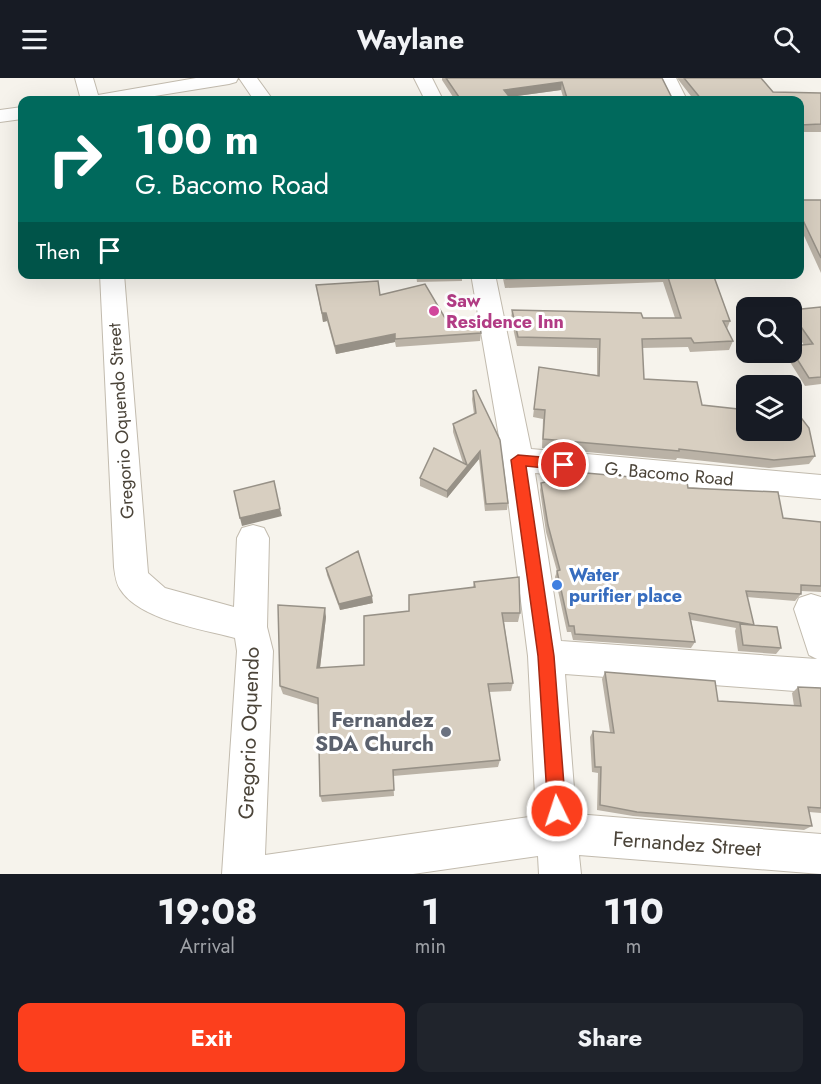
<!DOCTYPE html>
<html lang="en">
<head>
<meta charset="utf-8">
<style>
  body { margin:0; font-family:Jost,sans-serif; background:#20242c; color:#f1f3f6; height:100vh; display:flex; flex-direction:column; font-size:22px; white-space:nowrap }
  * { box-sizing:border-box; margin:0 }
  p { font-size:20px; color:#9ea1a6 }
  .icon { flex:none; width:33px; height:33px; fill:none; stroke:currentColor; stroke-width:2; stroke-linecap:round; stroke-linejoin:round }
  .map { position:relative; height:796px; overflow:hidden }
  .panel { display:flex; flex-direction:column; background:#171b24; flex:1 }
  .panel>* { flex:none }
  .top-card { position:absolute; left:18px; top:18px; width:786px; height:183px; border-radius:12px; box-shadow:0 6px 24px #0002; background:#00695c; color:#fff; overflow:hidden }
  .controls { position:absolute; left:736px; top:219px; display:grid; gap:12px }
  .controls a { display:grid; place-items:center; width:66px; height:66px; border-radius:12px; background:#171b24; box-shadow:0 6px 24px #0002; font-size:30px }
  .pin { position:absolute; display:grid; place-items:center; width:51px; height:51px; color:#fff; margin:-26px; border:3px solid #fff; border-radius:50%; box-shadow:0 2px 6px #0007 }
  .me { position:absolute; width:66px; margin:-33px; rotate:356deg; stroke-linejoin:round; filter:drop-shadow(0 0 4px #0008) }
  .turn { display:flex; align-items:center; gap:21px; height:126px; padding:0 18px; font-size:27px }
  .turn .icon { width:78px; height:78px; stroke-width:2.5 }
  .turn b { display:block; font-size:42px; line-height:51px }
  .then { display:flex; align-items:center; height:57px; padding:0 18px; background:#0003; gap:12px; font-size:22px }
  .eta { display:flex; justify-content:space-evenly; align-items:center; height:102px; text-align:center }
  .eta b { font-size:36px; font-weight:700; line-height:42px }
  .button { display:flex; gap:12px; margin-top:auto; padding:12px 18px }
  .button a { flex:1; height:69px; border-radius:12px; background:#fc3f1d; color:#fff; font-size:24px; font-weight:700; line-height:69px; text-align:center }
  .button a+a { background:#20242c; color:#f1f3f6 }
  header { display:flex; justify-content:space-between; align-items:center; height:78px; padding:0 18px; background:#171b24; font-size:27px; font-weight:700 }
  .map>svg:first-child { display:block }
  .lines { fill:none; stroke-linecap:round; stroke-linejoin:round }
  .minor-casing { stroke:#c2bbae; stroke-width:2 }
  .minor { fill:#fff; fill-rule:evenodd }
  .wall { fill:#bab2a6 }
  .shaded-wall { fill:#979187 }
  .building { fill:#d8cfc1; stroke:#979187; stroke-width:1.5 }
  .route { fill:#fc3f1d; stroke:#a42913; stroke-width:1.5 }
  .hotel-dot { fill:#d1479c; stroke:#fff; stroke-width:2 }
  .shop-dot { fill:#3f7fe0; stroke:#fff; stroke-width:2 }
  .worship-dot { fill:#6b7280; stroke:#fff; stroke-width:2 }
  .labels { text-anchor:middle; stroke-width:6; stroke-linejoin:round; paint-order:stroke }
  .hotel-label { font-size:18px; font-weight:bold; fill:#b23c85; stroke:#fff; text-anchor:start }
  .street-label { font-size:18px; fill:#4b4439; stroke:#fff }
  .shop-label { font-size:18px; font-weight:bold; fill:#366cbe; stroke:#fff; text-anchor:start }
  .near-worship-label { font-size:21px; font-weight:bold; fill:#5b616d; stroke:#fff; text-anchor:end }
  .near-street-label { font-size:21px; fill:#4b4439; stroke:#fff }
</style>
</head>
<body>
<header><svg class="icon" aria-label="menu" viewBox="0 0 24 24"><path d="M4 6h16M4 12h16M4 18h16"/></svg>Waylane<svg class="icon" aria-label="search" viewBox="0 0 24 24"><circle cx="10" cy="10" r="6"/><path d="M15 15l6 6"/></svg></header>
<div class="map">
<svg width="821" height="796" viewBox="0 0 821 796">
  <rect width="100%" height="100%" fill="#f6f3ec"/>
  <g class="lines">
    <g class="minor-casing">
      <path id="minor" d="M75,0H93L98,17L196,0H238L236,4L229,6L130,22H81Z
        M239,0H257L273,22H254Z
        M414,0H432L443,22H425Z
        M658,0H676L687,22H669Z
        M22,29V41L0,44V32Z
        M100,196H124L148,495L165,510L234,529L237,460L242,450L253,447L264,450L269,460L267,549L273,573L265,777L536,738L528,578L503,382L471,196H495L531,371L821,397V421L535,395L561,563L817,581L809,577L794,531L799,520L811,516L821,519V615L565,596L576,736L821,756V796L579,777L581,796H539L538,778L413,796H222L237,573L235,560C202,551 139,542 120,511C116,505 115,497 114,489Z"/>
    </g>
    <use href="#minor" class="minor"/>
  </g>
  <path class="wall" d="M442,0H662L673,22H564L561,12L509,19L512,22H455L442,2Z
    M677,0H761L773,14L821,15V54H800V22H694Z
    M800,122H821V195L800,149Z
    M416,196H462V203L417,204Z
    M502,196H713L730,243L727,251L733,263L729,272L690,274L688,269L642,270L644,301L702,327L746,332L747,330V352L815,378L809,386L769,390L677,380L676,382L542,370L543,341L533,339L539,289L597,297V270L517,268L511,241L512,232L643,240H675L663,204L505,210Z
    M316,207L380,217L445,240L481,255L480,263L396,269L395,264L336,276L327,243L323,244Z
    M821,229V306L805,308L785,276L786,274H792V268L804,267L792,249V236Z
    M473,313L508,425L507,432L485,433L479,381L447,420L420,408V400L463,385L453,354V346L474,336L472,321Z
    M541,405L688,410L783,440L821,444V514L801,513V516L795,523L747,519L754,547L781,570L776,576L738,573L735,553L736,550L691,542L695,564L691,570L573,562L571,554H567L555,499L557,493L546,454L540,412Z
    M326,490L373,525L340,532L327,497Z
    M474,504L520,535L518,544H504L513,605L511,613L489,614L500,682L498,689L393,698L394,718L322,724L320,718L319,627L283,616L280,608L326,539L320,590L364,587L409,533L473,509Z
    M605,594L718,623L794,628L792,615L798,609L821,610V735L809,734L812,748L804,752L633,738L597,732L598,695L592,694L590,659L593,653L610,654L602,601Z"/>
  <path class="shaded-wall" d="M562,4L561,12L503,20L504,12Z
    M322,235H326L327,243L323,244Z
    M395,256V264L336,276L335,268Z
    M480,373L479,381L447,420V413Z
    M280,431L282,438L242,448L240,440Z
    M372,518L373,525L340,532L339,526Z
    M325,530L326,539L319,598L317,590Z"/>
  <path class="building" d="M446,0H662L673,22H590L589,20H567L562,4L504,12L512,22H461Z
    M684,0H761L773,14L821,15V46L800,47V22H702Z
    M800,122H821V180L800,136Z
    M505,196H623L506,201Z
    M667,196H713L730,243H723L733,263L694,265L691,260L642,261L644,301L697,304L702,327L747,332V352H792V328L809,350L815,378L774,382L679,371V373L543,361L545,332L534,331L539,289L599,298L600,261L518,259L512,232L641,235L643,240H681Z
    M378,203L380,217L425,206L445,240L479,242L481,255L395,261V256L335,268L326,235H322L316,207Z
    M821,229V299L809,300L792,273V268L813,266L792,236V232Z
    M476,312L500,362L508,425L486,426L480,373L447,413L420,400L434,370L467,387L453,346L476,335L473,313Z
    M586,395L687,404L688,410L778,414L783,440L821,444V508L801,507V516L746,513L754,547L689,535L695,564L575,556L574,548H569L557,493L560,492L548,447L541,405Z
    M274,403L280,431L240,440L234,413Z
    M358,473L372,518L339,526L326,490Z
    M519,499L520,535H502L513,605L488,606L500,682L393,692L394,712L320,718L318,620L280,608L278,527L325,530L317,590L364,587V538L409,533V517L475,509L474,504Z
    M740,546L777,549L781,570L743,567Z
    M605,594L715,603L718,623L801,628L798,609L821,610V730L808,729L812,748L637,734L600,727L601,689H595L593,653L614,655Z"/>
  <path class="route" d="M518,377L564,381L571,387L564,392L526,388L554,578L566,733L563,740L557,742L550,740L548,733L538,578L511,382Z"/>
  <circle class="hotel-dot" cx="434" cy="233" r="6"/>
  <circle class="shop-dot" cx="557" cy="507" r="6"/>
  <circle class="worship-dot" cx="446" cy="654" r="6"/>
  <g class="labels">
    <g class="hotel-label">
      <text x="446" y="229">Saw<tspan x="446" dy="21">Residence Inn</tspan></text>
    </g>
    <g class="street-label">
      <text transform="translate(121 343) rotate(-94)" y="6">Gregorio Oquendo Street</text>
      <text transform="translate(669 396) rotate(5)" y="6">G. Bacomo Road</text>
    </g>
    <g class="shop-label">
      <text x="569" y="503">Water<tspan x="569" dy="21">purifier place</tspan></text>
    </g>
    <g class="near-worship-label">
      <text x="434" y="649">Fernandez<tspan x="434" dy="24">SDA Church</tspan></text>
    </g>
    <g class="near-street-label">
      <text transform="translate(249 655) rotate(-88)" y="7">Gregorio Oquendo</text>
      <text transform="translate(687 766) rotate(4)" y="7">Fernandez Street</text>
    </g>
  </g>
</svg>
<div class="controls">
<a><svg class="icon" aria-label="search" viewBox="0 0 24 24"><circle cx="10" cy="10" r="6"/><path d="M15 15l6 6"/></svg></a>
<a><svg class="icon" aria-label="layers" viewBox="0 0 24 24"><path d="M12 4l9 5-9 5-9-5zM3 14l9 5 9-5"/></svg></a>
</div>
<div class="pin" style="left:564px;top:387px;background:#d93025"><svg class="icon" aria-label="arrive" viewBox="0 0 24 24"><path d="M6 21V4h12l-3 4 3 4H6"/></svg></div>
<svg class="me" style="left:557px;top:733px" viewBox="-20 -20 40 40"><circle r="17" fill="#fc3f1d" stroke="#fff" stroke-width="3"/><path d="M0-11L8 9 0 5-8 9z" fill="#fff"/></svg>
<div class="top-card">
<div class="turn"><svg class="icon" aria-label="right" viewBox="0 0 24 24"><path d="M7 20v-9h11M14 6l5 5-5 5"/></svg><div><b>100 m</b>G. Bacomo Road</div></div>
<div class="then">Then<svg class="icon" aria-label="arrive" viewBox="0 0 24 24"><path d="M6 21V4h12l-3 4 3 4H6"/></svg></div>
</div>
</div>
<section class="panel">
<div class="eta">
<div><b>19:08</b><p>Arrival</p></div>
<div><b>1</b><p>min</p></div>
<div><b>110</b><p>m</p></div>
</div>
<div class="button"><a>Exit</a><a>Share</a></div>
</section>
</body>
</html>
